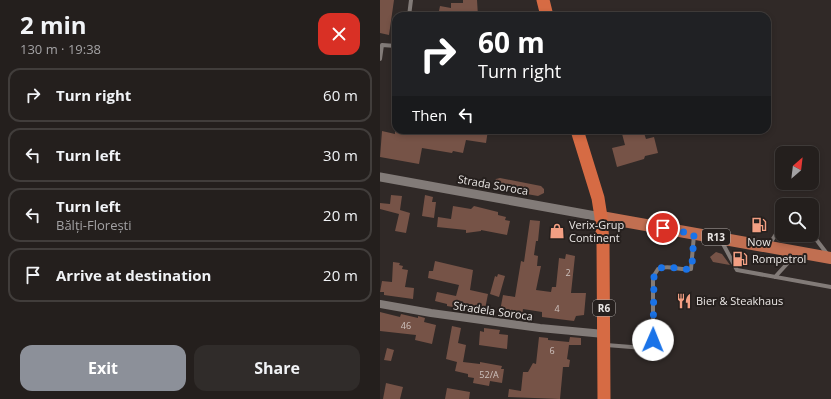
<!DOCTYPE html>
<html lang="en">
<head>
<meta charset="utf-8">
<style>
  body { margin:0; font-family:"Open Sans",sans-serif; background:#302c2a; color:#f1f3f6; height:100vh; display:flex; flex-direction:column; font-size:15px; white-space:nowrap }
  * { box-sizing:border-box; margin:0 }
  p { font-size:13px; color:#a3a2a4 }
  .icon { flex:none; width:22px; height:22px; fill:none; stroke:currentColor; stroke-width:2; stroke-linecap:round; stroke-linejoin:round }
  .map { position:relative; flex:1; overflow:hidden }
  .sheet { display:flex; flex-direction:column; background:#241f1d; width:380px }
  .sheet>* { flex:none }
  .hud { position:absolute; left:12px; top:12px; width:379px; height:122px; border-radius:12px; box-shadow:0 2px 6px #0003,0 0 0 1px #413d3b; background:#202124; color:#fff; overflow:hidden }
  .needle { width:26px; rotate:28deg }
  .controls { position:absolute; left:395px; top:146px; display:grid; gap:8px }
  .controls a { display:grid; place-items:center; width:44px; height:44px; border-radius:8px; background:#241f1d; box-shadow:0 2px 6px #0003,0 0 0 1px #413d3b; font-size:20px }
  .pin { position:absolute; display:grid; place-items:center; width:34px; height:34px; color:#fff; margin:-17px; border:2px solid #fff; border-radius:50%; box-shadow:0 1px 4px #0007 }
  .me { position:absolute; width:44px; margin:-22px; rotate:1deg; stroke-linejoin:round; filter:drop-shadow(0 0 3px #0008) }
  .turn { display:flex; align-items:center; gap:14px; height:84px; padding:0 20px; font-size:18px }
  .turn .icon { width:52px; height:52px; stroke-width:2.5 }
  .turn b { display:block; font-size:28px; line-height:34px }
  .then { display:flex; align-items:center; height:38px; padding:0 20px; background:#0003; gap:8px; font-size:15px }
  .round { display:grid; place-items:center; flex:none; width:42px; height:42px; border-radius:12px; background:#302c2a }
  .summary { display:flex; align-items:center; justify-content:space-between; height:68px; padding:0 20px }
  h1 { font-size:24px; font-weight:700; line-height:30px }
  .cta { display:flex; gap:8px; margin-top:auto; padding:8px 20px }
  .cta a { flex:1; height:46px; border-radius:12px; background:#8c9099; color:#fff; font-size:16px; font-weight:700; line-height:46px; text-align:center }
  .cta a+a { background:#302c2a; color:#f1f3f6 }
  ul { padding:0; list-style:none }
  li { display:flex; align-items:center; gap:12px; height:54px; margin:0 8px 6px; padding:0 12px; border:2px solid #413d3b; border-radius:12px }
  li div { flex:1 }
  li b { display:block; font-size:15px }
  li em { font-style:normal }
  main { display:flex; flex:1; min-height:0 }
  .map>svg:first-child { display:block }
  .building { fill:#765347 }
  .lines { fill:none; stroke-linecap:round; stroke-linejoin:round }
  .service { stroke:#827b78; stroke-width:4 }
  .minor { stroke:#827b78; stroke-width:8 }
  .tertiary { stroke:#827b78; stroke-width:9 }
  .primary { stroke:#c16f51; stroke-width:12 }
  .trunk { stroke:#d66b44; stroke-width:13 }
  .route { stroke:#1a73e8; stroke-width:7; stroke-dasharray:0 12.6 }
  .labels { text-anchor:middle; stroke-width:4; stroke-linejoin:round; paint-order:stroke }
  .number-label { font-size:9px; fill:#cec2be }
  .shield { fill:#26201e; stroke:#b0aba9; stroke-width:1 }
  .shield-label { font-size:10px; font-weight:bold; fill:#ebe7e5 }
  .street-label { font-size:11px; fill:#ebe7e5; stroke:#26201e }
  .poi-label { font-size:11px; fill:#ebe7e5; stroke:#26201e; text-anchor:start }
</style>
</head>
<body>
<main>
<section class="sheet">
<div class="summary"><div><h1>2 min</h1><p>130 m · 19:38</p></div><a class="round" style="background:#d93025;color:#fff"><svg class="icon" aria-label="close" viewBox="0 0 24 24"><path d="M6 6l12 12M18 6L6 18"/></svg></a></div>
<ul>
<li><svg class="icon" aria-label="right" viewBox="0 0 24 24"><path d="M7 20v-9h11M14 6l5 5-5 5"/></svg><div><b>Turn right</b></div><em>60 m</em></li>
<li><svg class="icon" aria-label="left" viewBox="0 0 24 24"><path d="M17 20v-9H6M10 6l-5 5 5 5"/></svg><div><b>Turn left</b></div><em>30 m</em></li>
<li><svg class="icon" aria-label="left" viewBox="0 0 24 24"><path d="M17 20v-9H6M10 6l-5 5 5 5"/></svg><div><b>Turn left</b><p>Bălți-Florești</p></div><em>20 m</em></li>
<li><svg class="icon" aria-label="arrive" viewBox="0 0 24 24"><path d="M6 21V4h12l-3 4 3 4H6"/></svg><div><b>Arrive at destination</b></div><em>20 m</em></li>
</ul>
<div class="cta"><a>Exit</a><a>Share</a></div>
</section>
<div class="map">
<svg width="451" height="399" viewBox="0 0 451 399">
  <rect width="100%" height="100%" fill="#302927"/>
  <path class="building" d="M0,0H14L9,35L0,33Z
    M83,0H97L98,16H58L60,6L71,8V3H83Z
    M15,130H108L106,143L86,140L83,153L73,151L72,153L42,148L39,164L0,157L2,131L15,134Z
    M241,130H263L266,139L274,137L278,153L265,156L264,159L237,167L232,148L245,145Z
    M120,178L161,186L164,189V193L158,196L118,189L115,186L114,182L116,179Z
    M11,195L22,196L20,210L30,213L26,233L15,231L19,214L0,209V203L10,204Z
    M45,195L53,197L52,202H56L54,218L42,216Z
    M73,206L91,209L94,206L118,212V215L126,217L125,220L130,221L127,235L101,230V231L86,233V230L57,227L58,217L71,219Z
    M150,220L160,221L158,241H156L154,255L158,256L157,266H161L156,290L171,292L172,287H176L179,258L185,259L186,254L195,256L191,293H206L204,315L196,316L194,321L162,317V312L143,309L142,315L120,311L123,295L135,297L141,261L144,262Z
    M336,252L342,254L350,265L333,262L330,257Z
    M55,261L93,270L90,290L108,294L105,309L80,304L79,308L67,306V304L55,301L57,292L76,296L79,285L48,278L49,271H53Z
    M13,262L20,263L19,265L23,266L22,269L28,270L25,287L34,288L33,299L4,295V292H0L2,281L12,282Z
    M118,274L125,276L119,297L110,294L115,276L117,277Z
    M0,312L20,317L21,314L38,318V316L45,318L44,322L56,325L52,344L35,340L36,335L0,331Z
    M72,326L81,328L78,343L86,345L83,362L100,364V362L122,366L121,369H124L122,383L110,381L109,386L93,383L94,378L88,377V374L75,371L77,362L66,359Z
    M104,328L120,330L119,334L128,335L127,349L99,345L100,331L104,332Z
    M159,337L168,338V340L189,342L190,337L201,338V345H189L187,359L190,360L189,367H183L180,399L128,397L129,389L141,391L143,372H148L153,363L156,364Z
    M7,348L14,350L11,361L4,360Z
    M6,383L23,387L20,399H3Z
    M67,388L90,392L89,399H65Z"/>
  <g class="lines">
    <path class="service" d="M29,16L31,0
      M0,59L2,45L16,46
      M432,234L448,255
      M342,242L357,270L451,287
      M389,245L396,234L402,231
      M395,277L416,254
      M226,345L264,348L269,345L273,340V277L278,269C289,264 299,271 311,269L314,235"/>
    <path class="minor" d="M0,304L51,313L160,328L224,334"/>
    <path class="tertiary" d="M0,177L221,217"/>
    <path class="primary" d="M221,217L451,258"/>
    <path class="trunk" d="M163,0L167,16
      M197,130L218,198L221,217L223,243L224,399"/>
  </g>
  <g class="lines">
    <path class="route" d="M273,340L274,277L278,269C289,264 299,271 311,269L312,265L314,234L283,228"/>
  </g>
  <defs>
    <g id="fuel-bare" transform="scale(1.2)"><path d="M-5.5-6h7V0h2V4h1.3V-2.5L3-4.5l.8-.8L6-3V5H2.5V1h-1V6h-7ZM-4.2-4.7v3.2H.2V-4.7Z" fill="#f39f83" stroke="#26201e" stroke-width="2.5" paint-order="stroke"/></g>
    <g id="shop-bare" transform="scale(1.2)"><path d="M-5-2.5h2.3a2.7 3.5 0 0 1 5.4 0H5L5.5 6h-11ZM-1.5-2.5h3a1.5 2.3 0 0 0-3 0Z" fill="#f39f83" stroke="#26201e" stroke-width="2.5" paint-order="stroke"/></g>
    <g id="restaurant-bare" transform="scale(1.2)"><path d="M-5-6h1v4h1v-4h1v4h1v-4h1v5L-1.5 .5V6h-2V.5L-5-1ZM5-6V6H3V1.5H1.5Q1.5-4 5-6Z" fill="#f39f83" stroke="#26201e" stroke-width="2.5" paint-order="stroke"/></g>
  </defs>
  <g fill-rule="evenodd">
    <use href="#fuel-bare" x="379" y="225"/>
    <use href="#shop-bare" x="177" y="231"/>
    <use href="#fuel-bare" x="360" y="259"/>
    <use href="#restaurant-bare" x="304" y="301"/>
  </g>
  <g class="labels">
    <g class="number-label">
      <text x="188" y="276">2</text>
      <text x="177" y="312">4</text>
      <text x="26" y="329">46</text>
      <text x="172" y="354">6</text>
      <text x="109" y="378">52/A</text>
    </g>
    <g class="shield">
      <rect x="322" y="229" width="28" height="16" rx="3"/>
      <rect x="213" y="300" width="22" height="16" rx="3"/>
    </g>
    <g class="shield-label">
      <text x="336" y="241">R13</text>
      <text x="224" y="312">R6</text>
    </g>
    <g class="street-label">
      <text transform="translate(113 185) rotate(10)" y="4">Strada Soroca</text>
      <text transform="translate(113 311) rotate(8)" y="4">Stradela Sorocа</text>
    </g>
    <g class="poi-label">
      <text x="189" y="229">Verix-Grup<tspan x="189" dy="13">Continent</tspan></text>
      <text x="379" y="246" text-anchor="middle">Now</text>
      <text x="372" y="263">Rompetrol</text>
      <text x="316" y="305">Bier &amp; Steakhaus</text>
    </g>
  </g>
</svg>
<div class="controls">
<a><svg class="needle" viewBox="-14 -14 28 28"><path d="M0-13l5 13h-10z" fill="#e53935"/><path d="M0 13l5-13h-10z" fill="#a3a2a4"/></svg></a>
<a><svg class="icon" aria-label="search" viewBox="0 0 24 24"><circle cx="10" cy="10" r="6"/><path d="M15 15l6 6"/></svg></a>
</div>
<div class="pin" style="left:283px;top:228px;background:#d93025"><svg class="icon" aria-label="arrive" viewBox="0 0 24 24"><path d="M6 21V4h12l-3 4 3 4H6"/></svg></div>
<svg class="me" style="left:273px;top:340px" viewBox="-20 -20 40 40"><circle r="19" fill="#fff"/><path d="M0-13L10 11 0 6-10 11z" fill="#1a73e8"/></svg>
<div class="hud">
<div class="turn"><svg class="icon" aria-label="right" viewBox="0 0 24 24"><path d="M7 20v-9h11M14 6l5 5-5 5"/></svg><div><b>60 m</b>Turn right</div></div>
<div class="then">Then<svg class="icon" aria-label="left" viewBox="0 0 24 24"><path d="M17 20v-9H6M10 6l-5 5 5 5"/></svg></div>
</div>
</div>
</main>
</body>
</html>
